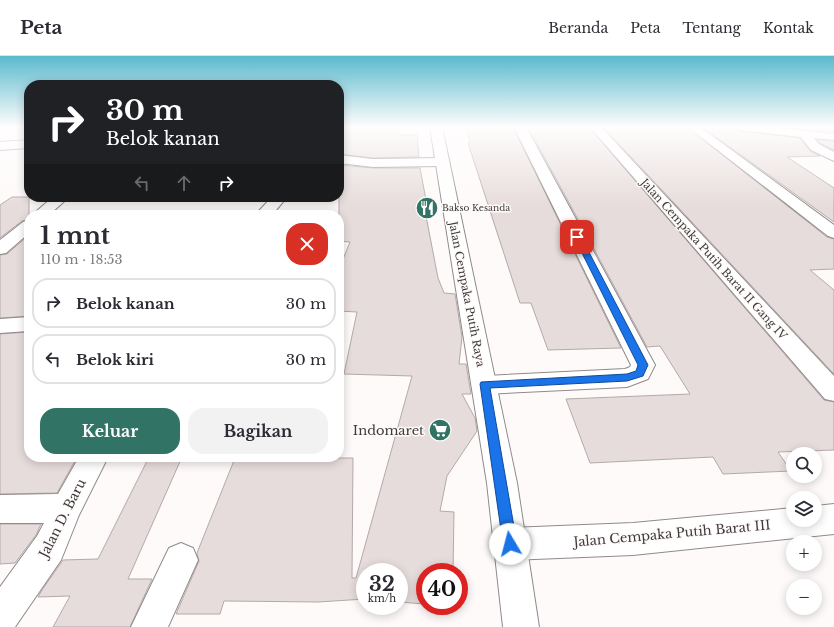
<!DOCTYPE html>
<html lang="id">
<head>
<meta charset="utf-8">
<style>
  body { margin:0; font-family:"Libre Baskerville",serif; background:#f2f2f3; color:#2b2b33; height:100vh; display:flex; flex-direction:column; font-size:15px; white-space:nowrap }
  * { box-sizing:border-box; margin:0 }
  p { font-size:13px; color:#7c7c81 }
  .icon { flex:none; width:22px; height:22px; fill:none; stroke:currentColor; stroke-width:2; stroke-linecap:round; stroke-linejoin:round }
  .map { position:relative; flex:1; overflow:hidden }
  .side { position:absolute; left:24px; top:154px; width:320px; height:252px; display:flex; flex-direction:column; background:#fff; border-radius:16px; box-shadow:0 2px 10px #0003 }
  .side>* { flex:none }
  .hud { position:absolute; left:24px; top:24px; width:320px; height:122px; border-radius:16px; box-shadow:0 2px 10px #0003; background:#202124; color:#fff; overflow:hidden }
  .fabs { position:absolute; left:786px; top:391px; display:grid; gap:8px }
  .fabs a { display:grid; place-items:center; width:36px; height:36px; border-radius:50%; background:#fff; box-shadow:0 2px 10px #0003; font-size:20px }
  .speed { position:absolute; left:356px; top:507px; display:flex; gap:8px; font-size:20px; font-weight:700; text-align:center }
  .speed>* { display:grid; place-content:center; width:52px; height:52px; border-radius:50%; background:#fff; box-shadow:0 2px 10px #0003; line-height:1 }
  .speed small { font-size:10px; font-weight:400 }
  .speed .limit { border:6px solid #d22; background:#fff; color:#111 }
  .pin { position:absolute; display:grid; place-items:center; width:34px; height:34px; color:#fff; margin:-17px; border-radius:8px; box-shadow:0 2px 6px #0006 }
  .me { position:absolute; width:44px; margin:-22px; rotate:352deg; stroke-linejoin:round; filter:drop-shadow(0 0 3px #0008) }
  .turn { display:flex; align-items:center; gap:14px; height:84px; padding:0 16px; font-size:18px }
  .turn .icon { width:52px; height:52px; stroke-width:2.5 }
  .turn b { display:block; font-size:28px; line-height:34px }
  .lanes { display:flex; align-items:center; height:38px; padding:0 16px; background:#0003; justify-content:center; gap:20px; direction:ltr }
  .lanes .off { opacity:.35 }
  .round { display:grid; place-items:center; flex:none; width:42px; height:42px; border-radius:16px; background:#f2f2f3 }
  .summary { display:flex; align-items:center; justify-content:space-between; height:68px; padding:0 16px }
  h1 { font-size:24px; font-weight:700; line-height:30px }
  .cta { display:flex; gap:8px; margin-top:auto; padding:8px 16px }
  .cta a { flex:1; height:46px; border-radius:16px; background:#317364; color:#fff; font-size:16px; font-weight:700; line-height:46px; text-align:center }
  .cta a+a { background:#f2f2f3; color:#2b2b33 }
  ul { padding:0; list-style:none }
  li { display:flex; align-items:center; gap:12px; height:50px; margin:0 8px 6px; padding:0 8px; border:2px solid #e1e1e2; border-radius:16px }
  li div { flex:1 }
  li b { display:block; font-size:15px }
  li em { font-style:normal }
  header { display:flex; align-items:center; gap:24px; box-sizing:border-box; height:56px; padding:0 20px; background:#fff; border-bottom:1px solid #e1e1e2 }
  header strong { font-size:19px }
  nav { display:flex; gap:22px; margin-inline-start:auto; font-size:14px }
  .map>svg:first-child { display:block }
  .building { fill:#e6dcdb; stroke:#b3a9a9 }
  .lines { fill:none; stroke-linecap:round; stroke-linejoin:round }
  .street-casing { stroke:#928989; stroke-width:2 }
  .secondary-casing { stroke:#928989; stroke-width:2 }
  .street { fill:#fff; fill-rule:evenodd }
  .secondary { fill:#fff; fill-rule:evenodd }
  .route { fill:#1a73e8; stroke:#114b97 }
  .labels { text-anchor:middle; stroke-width:3; stroke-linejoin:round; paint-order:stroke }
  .far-poi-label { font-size:9px; fill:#3f3b3b; stroke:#fefafa; text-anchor:start }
  .street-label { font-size:11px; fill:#3f3b3b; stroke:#fefafa }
  .near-poi-label { font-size:13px; fill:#3f3b3b; stroke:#fefafa; text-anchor:end }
  .near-street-label { font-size:13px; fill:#3f3b3b; stroke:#fefafa }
</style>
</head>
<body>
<header>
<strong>Peta</strong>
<nav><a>Beranda</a><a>Peta</a><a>Tentang</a><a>Kontak</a></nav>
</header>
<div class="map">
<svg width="834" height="571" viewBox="0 0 834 571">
  <rect width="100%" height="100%" fill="#fefafa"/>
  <path class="building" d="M466,71H513L621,292L548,294L531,247H520L468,87H470Z
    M528,71H589L824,344L834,346V394L778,396L791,415L723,418L713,401L590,407L566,343L690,338L660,290L647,291Z
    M603,71H687L827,181L834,183V213L810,214L834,234V318Z
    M702,71H733L740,75L800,82L810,95L820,100L787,101L834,132V166Z
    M782,71H834V76Z
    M348,72H398L399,79H417L419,101L373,102L339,98V86Z
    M818,84L834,85V94L820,87Z
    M339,109L373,112H420L429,160H426L438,222L444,237L455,238L462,281L459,308H466L471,338H462L475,362L477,375L447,420L440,455L454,456L453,516H425V548L399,546V516H365V543L318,546L224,545L220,558H176L199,505L197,497L235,402H353L352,522H356L412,320L344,318L357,256L339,255V213L350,186L339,185Z
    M12,141H29V163L22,165L0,182V149Z
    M29,179V260L0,262V199L7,198Z
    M29,276V401H77L57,437L0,438V278Z
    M149,401H182L128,523H152L130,571H53L70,540L38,541L42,534L63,504L98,503Z
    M0,468H41L36,479L15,507L0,508Z"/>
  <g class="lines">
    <g class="street-casing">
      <path id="street" d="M514,71H526L655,309L648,323L627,331L485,338L476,335L473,329L476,323L485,320L625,313L630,311L631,309Z
        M590,71H601L834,320V345L825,343Z
        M688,71H700L834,169V182L828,180Z
        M734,71H770L834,78V84L814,82L819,88L834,96V105L811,94L801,81L740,74Z
        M29,84V92L0,94V86Z
        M339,99L373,103L442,102L447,103L448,106L447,109L442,110L373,111L339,107Z
        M53,141H69L49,159H32Z
        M272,141H287L272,159H255Z
        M29,164V177L6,197L0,198V184L23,166Z
        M29,261V275L0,277V263Z
        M79,401H108L79,459L61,504L15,571H0V531L37,480L44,467H0V439L58,438Z
        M834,448V478L633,499L510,504L499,499L494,488L499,477L510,472L633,467L793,452V464H815V450Z
        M181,487L193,492L198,504L168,571H131L169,492Z"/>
    </g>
    <g class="secondary-casing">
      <path id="secondary" d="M430,71H442L517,427L539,571H503L487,427Z"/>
    </g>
    <use href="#street" class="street"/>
    <use href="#secondary" class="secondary"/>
  </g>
  <linearGradient id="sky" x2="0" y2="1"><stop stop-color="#5bbacd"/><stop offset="0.47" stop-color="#fffdfd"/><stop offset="1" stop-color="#fffdfd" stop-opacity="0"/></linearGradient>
  <rect width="834" height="151" fill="url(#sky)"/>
  <path class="route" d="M577,179L581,181L648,309L643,320L627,325L490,332L517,488L515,492L510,494L505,492L503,488L480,328L481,326L627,318L636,315L638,309L574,181Z"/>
  <defs>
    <g id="restaurant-disc" transform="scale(1.15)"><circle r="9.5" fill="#317364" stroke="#fefafa"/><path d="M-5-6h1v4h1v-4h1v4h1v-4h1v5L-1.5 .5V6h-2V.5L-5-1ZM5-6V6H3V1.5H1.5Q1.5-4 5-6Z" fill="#fff"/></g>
    <g id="supermarket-disc" transform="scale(1.15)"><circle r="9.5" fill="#317364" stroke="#fefafa"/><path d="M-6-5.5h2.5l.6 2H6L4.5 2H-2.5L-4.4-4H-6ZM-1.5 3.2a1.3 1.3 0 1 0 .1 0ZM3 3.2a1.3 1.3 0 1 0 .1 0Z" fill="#fff"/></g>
  </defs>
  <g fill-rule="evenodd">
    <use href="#restaurant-disc" x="427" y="152"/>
    <use href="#supermarket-disc" x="440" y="374"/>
  </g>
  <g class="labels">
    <g class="far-poi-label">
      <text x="442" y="155">Bakso Kesanda</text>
    </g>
    <g class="street-label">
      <text transform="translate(714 203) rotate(48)" y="4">Jalan Cempaka Putih Barat II Gang IV</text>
      <text transform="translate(467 238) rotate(79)" y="4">Jalan Cempaka Putih Raya</text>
    </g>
    <g class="near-poi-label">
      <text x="424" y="379">Indomaret</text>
    </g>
    <g class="near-street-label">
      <text transform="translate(62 462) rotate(-63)" y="5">Jalan D. Baru</text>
      <text transform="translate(672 477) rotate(-5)" y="5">Jalan Cempaka Putih Barat III</text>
    </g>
  </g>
</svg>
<div class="fabs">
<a><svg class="icon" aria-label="search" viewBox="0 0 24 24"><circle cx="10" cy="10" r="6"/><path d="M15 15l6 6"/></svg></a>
<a><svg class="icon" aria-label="layers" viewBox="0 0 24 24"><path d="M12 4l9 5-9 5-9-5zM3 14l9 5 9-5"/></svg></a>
<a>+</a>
<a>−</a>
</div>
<div class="speed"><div>32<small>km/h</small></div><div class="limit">40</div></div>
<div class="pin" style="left:577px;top:181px;background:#d93025"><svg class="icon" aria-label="arrive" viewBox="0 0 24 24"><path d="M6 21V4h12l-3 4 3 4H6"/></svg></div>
<svg class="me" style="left:510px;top:488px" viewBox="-20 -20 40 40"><circle r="19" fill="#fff"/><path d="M0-13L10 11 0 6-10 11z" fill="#1a73e8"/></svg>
<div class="hud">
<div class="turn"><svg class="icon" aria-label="right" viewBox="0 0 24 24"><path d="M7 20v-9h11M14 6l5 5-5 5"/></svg><div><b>30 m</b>Belok kanan</div></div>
<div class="lanes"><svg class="icon off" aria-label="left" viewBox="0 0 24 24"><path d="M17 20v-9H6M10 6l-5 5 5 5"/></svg><svg class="icon off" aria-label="ahead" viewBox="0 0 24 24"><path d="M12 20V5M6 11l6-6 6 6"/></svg><svg class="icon" aria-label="right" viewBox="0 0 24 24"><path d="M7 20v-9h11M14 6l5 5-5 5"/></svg></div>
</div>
<section class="side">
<div class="summary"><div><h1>1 mnt</h1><p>110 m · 18:53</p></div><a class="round" style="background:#d93025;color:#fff"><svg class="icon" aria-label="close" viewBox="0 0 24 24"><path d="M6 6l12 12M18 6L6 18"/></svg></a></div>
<ul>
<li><svg class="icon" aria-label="right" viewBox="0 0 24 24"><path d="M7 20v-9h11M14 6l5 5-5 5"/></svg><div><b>Belok kanan</b></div><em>30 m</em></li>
<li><svg class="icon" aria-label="left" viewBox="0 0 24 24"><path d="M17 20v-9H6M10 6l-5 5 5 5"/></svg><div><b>Belok kiri</b></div><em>30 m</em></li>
</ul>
<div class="cta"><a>Keluar</a><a>Bagikan</a></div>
</section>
</div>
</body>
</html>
